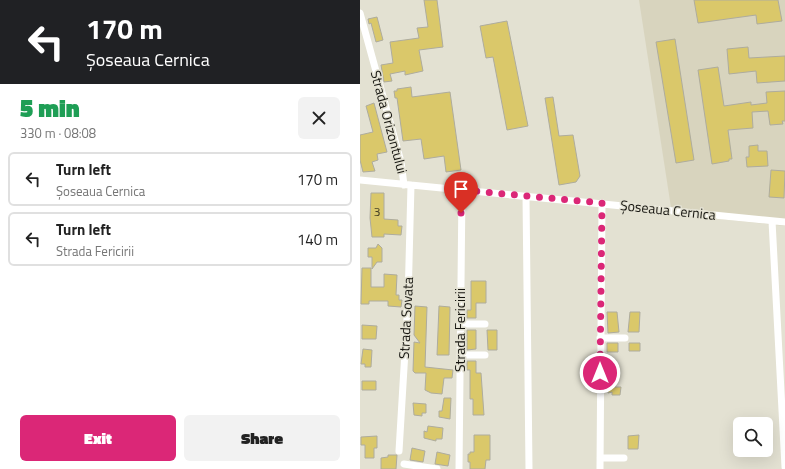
<!DOCTYPE html>
<html lang="en">
<head>
<meta charset="utf-8">
<style>
  body { margin:0; font-family:"Titillium Web",sans-serif; background:#f2f2f2; color:#222; height:100vh; display:flex; flex-direction:column; font-size:15px; white-space:nowrap }
  * { box-sizing:border-box; margin:0 }
  p { font-size:13px; color:#767676 }
  .icon { flex:none; width:22px; height:22px; fill:none; stroke:currentColor; stroke-width:2; stroke-linecap:round; stroke-linejoin:round }
  .map { position:relative; flex:1; overflow:hidden }
  .drawer { display:flex; flex-direction:column; background:#fff; width:360px }
  .drawer>* { flex:none }
  .top-card { background:#202124; color:#fff; overflow:hidden }
  .fabs { position:absolute; left:373px; top:417px; display:grid; gap:8px }
  .fabs a { display:grid; place-items:center; width:40px; height:40px; border-radius:6px; background:#fff; box-shadow:0 4px 16px #0002; font-size:20px }
  .pin { position:absolute; display:grid; place-items:center; width:34px; height:34px; color:#fff; margin:-41px -17px; border-radius:50% 50% 50% 0; rotate:-45deg; box-shadow:0 0 4px #0007 }
  .pin .icon { rotate:45deg }
  .me { position:absolute; width:44px; margin:-22px; rotate:0deg; stroke-linejoin:round; filter:drop-shadow(0 0 3px #0008) }
  .turn { display:flex; align-items:center; gap:14px; height:84px; padding:0 20px; font-size:18px }
  .turn .icon { width:52px; height:52px; stroke-width:2.5 }
  .turn b { display:block; font-size:28px; line-height:34px }
  .round { display:grid; place-items:center; flex:none; width:42px; height:42px; border-radius:6px; background:#f2f2f2 }
  .summary { display:flex; align-items:center; justify-content:space-between; height:68px; padding:0 20px }
  h1 { font-size:24px; font-weight:800; line-height:30px; color:#1e9e55 }
  .primary-button { display:flex; gap:8px; margin-top:auto; padding:8px 20px }
  .primary-button a { flex:1; height:46px; border-radius:6px; background:#db2777; color:#fff; font-size:16px; font-weight:800; line-height:46px; text-align:center }
  .primary-button a+a { background:#f2f2f2; color:#222 }
  ul { padding:0; list-style:none }
  li { display:flex; align-items:center; gap:12px; height:54px; margin:0 8px 6px; padding:0 12px; border:2px solid #e0e0e0; border-radius:6px }
  li div { flex:1 }
  li b { display:block; font-size:15px }
  li em { font-style:normal }
  main { display:flex; flex:1; min-height:0 }
  .map>svg:first-child { display:block }
  .built { fill:#d8d4be }
  .building { fill:#dac86a; stroke:#aeac9e }
  .lines { fill:none; stroke-linecap:round; stroke-linejoin:round }
  .minor { stroke:#fff; stroke-width:7 }
  .route { stroke:#db2777; stroke-width:7; stroke-dasharray:0 12.6 }
  .labels { text-anchor:middle; stroke-width:3; stroke-linejoin:round; paint-order:stroke }
  .number-label { font-size:12px; fill:#474226 }
  .street-label { font-size:14px; fill:#161510; stroke:#e3e1d2 }
</style>
</head>
<body>
<main>
<section class="drawer">
<div class="top-card">
<div class="turn"><svg class="icon" aria-label="left" viewBox="0 0 24 24"><path d="M17 20v-9H6M10 6l-5 5 5 5"/></svg><div><b>170 m</b>Șoseaua Cernica</div></div>
</div>
<div class="summary"><div><h1>5 min</h1><p>330 m · 08:08</p></div><a class="round"><svg class="icon" aria-label="close" viewBox="0 0 24 24"><path d="M6 6l12 12M18 6L6 18"/></svg></a></div>
<ul>
<li><svg class="icon" aria-label="left" viewBox="0 0 24 24"><path d="M17 20v-9H6M10 6l-5 5 5 5"/></svg><div><b>Turn left</b><p>Șoseaua Cernica</p></div><em>170 m</em></li>
<li><svg class="icon" aria-label="left" viewBox="0 0 24 24"><path d="M17 20v-9H6M10 6l-5 5 5 5"/></svg><div><b>Turn left</b><p>Strada Fericirii</p></div><em>140 m</em></li>
</ul>
<div class="primary-button"><a>Exit</a><a>Share</a></div>
</section>
<div class="map">
<svg width="425" height="469" viewBox="0 0 425 469">
  <rect width="100%" height="100%" fill="#e3e1d2"/>
  <path class="built" d="M279,0H425V226L312,214Z"/>
  <path class="building" d="M64,0H77L83,47L59,50L63,71L45,75V71L30,74L32,81L24,82L21,65L33,63L30,42L59,38L57,28L68,27Z
    M334,0H418L422,21L397,24L396,15L338,23Z
    M17,17L23,40L16,42L11,23L9,24L8,19Z
    M147,21L168,126L147,130L133,57L126,58L120,26Z
    M315,39L334,160L316,163L296,42Z
    M388,47L389,58L425,56V81L397,83L396,71L369,74L367,49Z
    M358,67L364,106L391,102V105L407,103L406,92L425,91V121H422L423,124L410,125L408,111L392,112L393,128L368,130L372,159H369V161L352,164L338,70Z
    M51,87L52,97L90,92L101,170L86,172L84,156L64,159L61,139L43,141L37,98H35L34,91H37V89Z
    M193,97L199,136L213,135L220,176L216,182L199,185L185,98Z
    M14,103L27,152L17,154L18,160L12,162L15,171L3,172L0,160V135L13,132L6,106Z
    M398,145V151H407L408,166L387,167L386,157H389V146Z
    M411,170L425,171L424,198L409,197Z
    M11,193H24V219L38,220V226H42L41,235L24,234V237H12L10,218Z
    M18,244L22,248V262H17L12,269V257H8V248H16Z
    M2,268H11V287H24V274L37,275L36,295H39V300H42L41,307L28,306V301H9V304H1Z
    M111,281H126V303H116V318H107V310H111Z
    M55,306L67,307L65,367L93,370L92,378H84L82,394L71,393L65,390L66,373H55L53,371L54,342L60,343L54,335Z
    M79,306L90,307L89,355H77Z
    M247,312H257L259,332L248,333Z
    M270,312H280L279,332H268Z
    M2,325L17,326L16,339H2Z
    M107,330H116V349L107,350Z
    M127,330H137V350H128Z
    M247,343H258V352H247Z
    M269,343H280V351H269Z
    M3,349L12,350L11,367H5V364H1Z
    M107,361H116V373H121L124,415H113V399H110V370H107Z
    M2,381H16V390H2Z
    M248,387H261L260,395H252V392L248,393Z
    M84,398H91L90,419L79,417V411H82Z
    M53,403L66,404V413H62V416L54,415Z
    M68,426L83,428L82,439H76V441L64,438V431L67,432Z
    M114,435H130V460H126L125,469H110V462H108V454H110V452H114Z
    M279,435L278,449H268V436Z
    M17,436V448H14V458H5V445H1V437Z
    M52,448L65,451L63,462L50,460Z
    M77,452L90,455L88,466L75,464Z
    M28,455H37L36,469H21V458L28,457Z"/>
  <g class="lines">
    <path class="minor" d="M0,13L41,162L44,185
      M0,180L425,222
      M166,196L169,469
      M412,221L425,467
      M100,324H125
      M240,338H265
      M100,355H125
      M39,451L48,301L51,185
      M240,458H264
      M44,464L77,469
      M99,469L102,190
      M240,469L242,203"/>
  </g>
  <g class="lines">
    <path class="route" d="M101,213L102,190L242,203L240,373"/>
  </g>
  <g class="labels">
    <g class="number-label">
      <text x="17" y="216">3</text>
    </g>
    <g class="street-label">
      <text transform="translate(29 122) rotate(75)" y="5">Strada Orizontului</text>
      <text transform="translate(308 210) rotate(6)" y="5">Șoseaua Cernica</text>
      <text transform="translate(46 318) rotate(-87)" y="5">Strada Sovata</text>
      <text transform="translate(100 330) rotate(-90)" y="5">Strada Fericirii</text>
    </g>
  </g>
</svg>
<div class="fabs">
<a><svg class="icon" aria-label="search" viewBox="0 0 24 24"><circle cx="10" cy="10" r="6"/><path d="M15 15l6 6"/></svg></a>
</div>
<div class="pin" style="left:101px;top:213px;background:#d93025"><svg class="icon" aria-label="arrive" viewBox="0 0 24 24"><path d="M6 21V4h12l-3 4 3 4H6"/></svg></div>
<svg class="me" style="left:240px;top:373px" viewBox="-20 -20 40 40"><circle r="17" fill="#db2777" stroke="#fff" stroke-width="3"/><path d="M0-11L8 9 0 5-8 9z" fill="#fff"/></svg>
</div>
</main>
</body>
</html>
